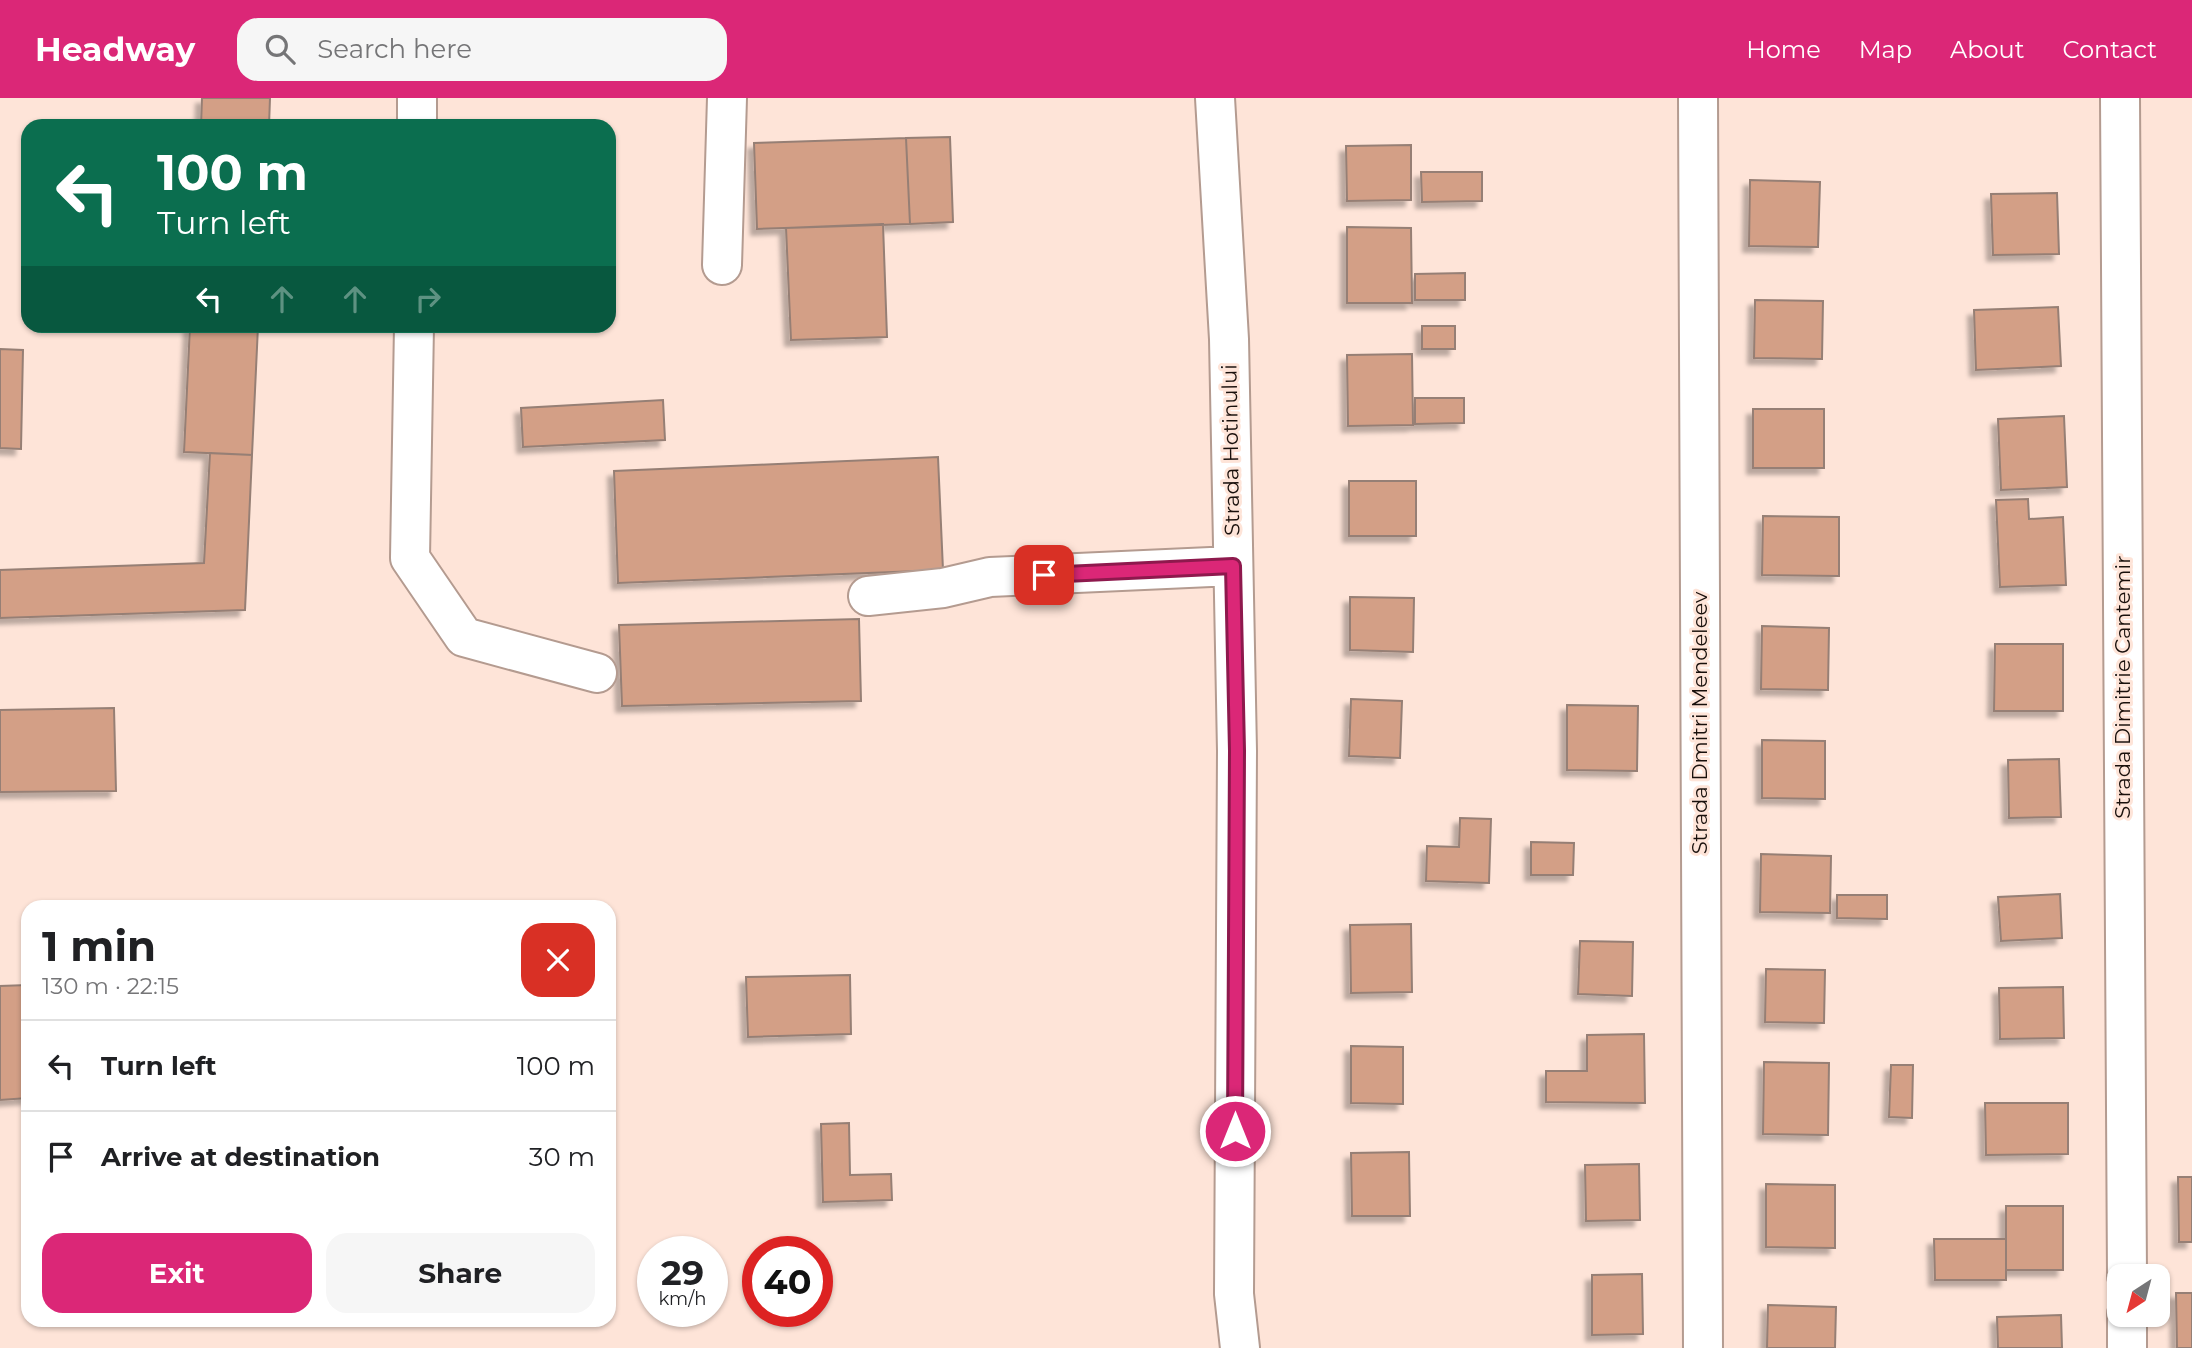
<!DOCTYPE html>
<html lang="en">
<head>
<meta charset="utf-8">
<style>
  body { margin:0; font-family:Montserrat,sans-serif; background:#f6f6f6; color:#202124; height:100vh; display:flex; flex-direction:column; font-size:26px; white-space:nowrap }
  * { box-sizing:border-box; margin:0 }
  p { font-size:23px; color:#757577 }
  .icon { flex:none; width:38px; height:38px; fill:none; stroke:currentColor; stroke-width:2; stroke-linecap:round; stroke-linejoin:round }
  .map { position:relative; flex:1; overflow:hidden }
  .panel { position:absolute; left:21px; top:802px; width:595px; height:427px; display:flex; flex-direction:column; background:#fff; border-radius:21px; box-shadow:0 2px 5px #0004 }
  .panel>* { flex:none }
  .guide { position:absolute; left:21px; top:21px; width:595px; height:214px; border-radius:21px; box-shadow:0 2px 5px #0004; background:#0b6e4f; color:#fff; overflow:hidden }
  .needle { width:46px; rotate:216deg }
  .tools { position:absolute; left:2107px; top:1166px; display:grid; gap:14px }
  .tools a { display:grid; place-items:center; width:63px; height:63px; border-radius:14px; background:#fff; box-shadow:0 2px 5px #0004; font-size:35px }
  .speed { position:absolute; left:637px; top:1138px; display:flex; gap:14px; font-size:35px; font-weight:700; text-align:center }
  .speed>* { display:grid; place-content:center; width:91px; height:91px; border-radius:50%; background:#fff; box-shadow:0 2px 5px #0004; line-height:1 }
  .speed small { font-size:18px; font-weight:400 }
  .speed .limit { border:10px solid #d22; background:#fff; color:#111 }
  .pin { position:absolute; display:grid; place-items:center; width:60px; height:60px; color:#fff; margin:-30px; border-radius:14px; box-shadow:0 4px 10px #0006 }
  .me { position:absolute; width:77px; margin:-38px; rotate:0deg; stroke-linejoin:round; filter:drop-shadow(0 0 5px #0008) }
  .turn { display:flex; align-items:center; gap:24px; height:147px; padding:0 21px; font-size:32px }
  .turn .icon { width:91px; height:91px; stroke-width:2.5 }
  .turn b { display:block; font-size:49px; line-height:60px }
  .lanes { display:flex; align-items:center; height:66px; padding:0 21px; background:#0003; justify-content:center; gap:35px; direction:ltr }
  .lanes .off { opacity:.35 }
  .round { display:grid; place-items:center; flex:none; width:74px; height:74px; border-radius:21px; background:#f6f6f6 }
  .summary { display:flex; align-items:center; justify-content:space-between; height:119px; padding:0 21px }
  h1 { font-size:42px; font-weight:700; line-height:52px }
  .cta { display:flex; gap:14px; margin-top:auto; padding:14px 21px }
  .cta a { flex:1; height:80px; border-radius:21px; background:#db2777; color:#fff; font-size:28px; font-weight:700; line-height:80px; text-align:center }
  .cta a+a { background:#f6f6f6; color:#202124 }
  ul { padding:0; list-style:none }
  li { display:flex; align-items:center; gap:21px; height:91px; padding:0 21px; border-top:2px solid #e0e0e0 }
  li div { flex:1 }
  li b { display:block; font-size:26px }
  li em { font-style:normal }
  header { display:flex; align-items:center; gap:42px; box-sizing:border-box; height:98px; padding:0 35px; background:#db2777; color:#fff }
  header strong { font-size:33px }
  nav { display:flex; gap:38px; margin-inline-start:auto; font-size:24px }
  .search { width:490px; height:63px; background:#f6f6f6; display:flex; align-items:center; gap:18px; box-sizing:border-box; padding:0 24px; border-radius:21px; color:#757577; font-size:26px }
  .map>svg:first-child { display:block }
  .building { fill:#d39f86; stroke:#967f74; stroke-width:2; filter:url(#shadow) }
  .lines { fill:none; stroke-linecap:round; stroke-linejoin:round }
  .minor-casing { stroke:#b49b90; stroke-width:42 }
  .minor { stroke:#fff; stroke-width:38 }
  .route-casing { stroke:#8e194d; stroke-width:18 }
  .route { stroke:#db2777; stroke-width:12 }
  .labels { text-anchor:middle; stroke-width:6; stroke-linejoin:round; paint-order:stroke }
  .street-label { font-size:21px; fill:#180f0b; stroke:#fee4d8 }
</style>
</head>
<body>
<header>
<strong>Headway</strong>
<div class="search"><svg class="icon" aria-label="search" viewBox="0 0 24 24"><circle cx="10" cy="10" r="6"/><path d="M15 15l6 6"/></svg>Search here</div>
<nav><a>Home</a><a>Map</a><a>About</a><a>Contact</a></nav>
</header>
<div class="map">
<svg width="2192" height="1250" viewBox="0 0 2192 1250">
  <defs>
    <filter id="shadow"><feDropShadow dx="-6" dy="6" stdDeviation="2" flood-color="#0004"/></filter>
  </defs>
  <rect width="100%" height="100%" fill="#fee4d8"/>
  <path class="building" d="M202,0H270L269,28H201Z
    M950,39L953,124L910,126L906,40Z
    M906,40L910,126L757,131L754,45Z
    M1411,47V102L1347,103L1346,48Z
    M1421,74H1482V103L1422,104Z
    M1750,82L1820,84L1818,149L1749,148Z
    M2057,95L2059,156L1993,157L1991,96Z
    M883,126L887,239L791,242L786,130Z
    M1347,129L1411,130L1412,205H1347Z
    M1465,175V202H1415V176Z
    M1755,202L1823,203L1822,261L1754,260Z
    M2058,209L2061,268L1976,272L1974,212Z
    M190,228H258L252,357L184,354Z
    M1422,228H1455V251H1422Z
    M0,251L23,252L21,351L0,350Z
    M1412,256L1413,327L1348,328L1347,257Z
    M1415,300H1464V325L1415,326Z
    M663,302L665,342L523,349L521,310Z
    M1753,311H1824V370H1753Z
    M2064,318L2067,389L2001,392L1998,321Z
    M210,355L252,357L245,512L0,520V472L204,465Z
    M938,359L943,472L618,485L614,373Z
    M1349,383H1416V438H1349Z
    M2028,401L2029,421L2063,419L2066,487L2000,489L1996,402Z
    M1763,418L1839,419V478L1762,477Z
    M1350,499L1414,500L1413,554L1350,552Z
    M859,521L861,603L622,608L619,527Z
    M1762,528L1829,530L1828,592L1761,591Z
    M1995,546H2063V613H1994Z
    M1351,601L1402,603L1400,660L1349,658Z
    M1567,607L1638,608L1637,673L1567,672Z
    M114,610L116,693L0,694V612Z
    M1762,642L1825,643V701L1762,700Z
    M2059,661L2061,719L2009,720L2008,662Z
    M1460,720L1491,721L1489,785L1426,783L1427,748L1459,749Z
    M1531,744L1574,745L1573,777H1531Z
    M1761,756L1831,758L1830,815L1760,814Z
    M2060,796L2062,840L2001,843L1998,799Z
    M1837,797H1887V821L1837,820Z
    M1411,826L1412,894L1351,895L1350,827Z
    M1580,843L1633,844L1632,898L1578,896Z
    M1766,871L1825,872L1824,925L1765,924Z
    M850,877L851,936L748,939L746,879Z
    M28,887V1000L0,1002V888Z
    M2063,889L2064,940L2000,941L1999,890Z
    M1644,936L1645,1005L1546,1004V973H1587V937Z
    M1351,948L1403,949V1006L1351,1005Z
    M1764,964L1829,965L1828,1037L1763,1036Z
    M1891,967H1913L1912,1020L1889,1019Z
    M1985,1005H2068V1056L1986,1057Z
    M849,1025L850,1077L891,1076L892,1102L823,1104L821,1026Z
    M1409,1054L1410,1118H1352L1351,1055Z
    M1639,1066L1640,1122L1586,1123L1585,1067Z
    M2178,1079H2192V1144H2179Z
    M1766,1086L1835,1087V1150L1766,1149Z
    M2006,1108H2063V1172H2006Z
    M1934,1141H2006V1182H1935Z
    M1642,1176L1643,1236L1592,1237V1177Z
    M2176,1195H2192V1250H2177Z
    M1768,1207L1836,1209L1835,1250H1767Z
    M2061,1217L2062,1250H1998L1997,1219Z"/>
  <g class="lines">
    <g class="minor-casing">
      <path id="minor" d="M1215,0L1229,241L1237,653L1234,1196L1240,1250
        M1698,0L1703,1250
        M2120,0L2127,1178
        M417,28V0
        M722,167L727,0
        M414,228L410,460L464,539L597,575
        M868,498L943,490L990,479L1233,468
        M2127,1216V1250"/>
    </g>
    <use href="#minor" class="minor"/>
  </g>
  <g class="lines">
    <g class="route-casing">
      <path id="route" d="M1044,477L1233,468L1237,653L1235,1033"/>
    </g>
    <use href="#route" class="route"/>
  </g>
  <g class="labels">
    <g class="street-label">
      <text transform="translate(1231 352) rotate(-91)" y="7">Strada Hotinului</text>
      <text transform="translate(2123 589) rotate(-90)" y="7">Strada Dimitrie Cantemir</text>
      <text transform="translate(1700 625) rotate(-90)" y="7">Strada Dmitri Mendeleev</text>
    </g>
  </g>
</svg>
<div class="tools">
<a><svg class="needle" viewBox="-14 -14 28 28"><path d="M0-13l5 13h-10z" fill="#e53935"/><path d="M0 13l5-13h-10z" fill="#757577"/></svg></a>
</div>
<div class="speed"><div>29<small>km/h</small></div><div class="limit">40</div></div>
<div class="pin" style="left:1044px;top:477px;background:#d93025"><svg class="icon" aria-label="arrive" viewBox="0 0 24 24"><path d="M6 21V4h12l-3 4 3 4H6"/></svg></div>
<svg class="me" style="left:1235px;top:1033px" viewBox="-20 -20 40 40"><circle r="17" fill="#db2777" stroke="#fff" stroke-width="3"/><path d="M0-11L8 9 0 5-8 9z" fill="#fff"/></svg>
<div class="guide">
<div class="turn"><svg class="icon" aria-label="left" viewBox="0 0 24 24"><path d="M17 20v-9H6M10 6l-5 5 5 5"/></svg><div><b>100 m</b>Turn left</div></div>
<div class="lanes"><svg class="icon" aria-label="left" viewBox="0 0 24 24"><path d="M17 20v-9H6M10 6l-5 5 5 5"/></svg><svg class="icon off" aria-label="ahead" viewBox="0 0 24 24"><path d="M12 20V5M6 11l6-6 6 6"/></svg><svg class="icon off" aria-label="ahead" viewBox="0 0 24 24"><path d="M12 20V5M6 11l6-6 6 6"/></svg><svg class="icon off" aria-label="right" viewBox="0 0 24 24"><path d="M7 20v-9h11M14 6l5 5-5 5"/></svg></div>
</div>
<section class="panel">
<div class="summary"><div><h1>1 min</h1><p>130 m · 22:15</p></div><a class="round" style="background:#d93025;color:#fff"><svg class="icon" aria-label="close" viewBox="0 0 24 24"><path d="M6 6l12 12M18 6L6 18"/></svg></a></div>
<ul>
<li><svg class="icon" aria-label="left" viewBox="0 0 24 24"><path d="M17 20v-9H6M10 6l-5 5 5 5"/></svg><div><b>Turn left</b></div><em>100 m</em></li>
<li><svg class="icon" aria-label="arrive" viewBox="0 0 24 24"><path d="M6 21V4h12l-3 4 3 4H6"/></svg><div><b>Arrive at destination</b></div><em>30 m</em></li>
</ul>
<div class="cta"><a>Exit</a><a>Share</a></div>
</section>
</div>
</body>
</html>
